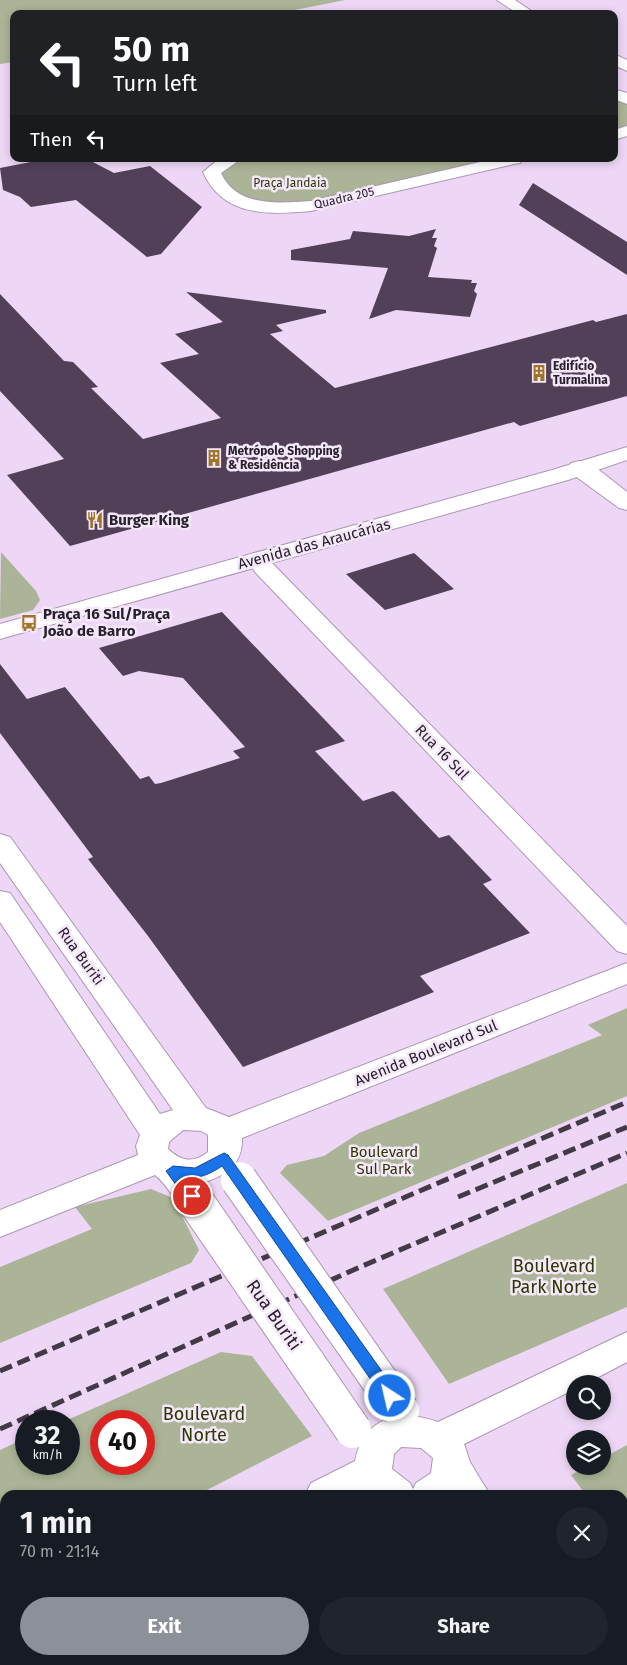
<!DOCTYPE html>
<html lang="en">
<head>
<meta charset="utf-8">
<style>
  body { margin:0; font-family:"Fira Sans",sans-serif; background:#20242c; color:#f1f3f6; height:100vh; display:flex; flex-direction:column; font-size:19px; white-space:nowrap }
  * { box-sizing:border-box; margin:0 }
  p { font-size:16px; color:#9ea1a6 }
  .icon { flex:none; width:28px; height:28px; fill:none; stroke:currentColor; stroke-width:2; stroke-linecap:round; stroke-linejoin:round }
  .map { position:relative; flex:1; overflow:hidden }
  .panel { position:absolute; left:0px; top:1490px; width:628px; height:175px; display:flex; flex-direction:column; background:#171b24; border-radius:15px 15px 0 0; box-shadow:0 2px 8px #0003 }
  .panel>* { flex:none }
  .top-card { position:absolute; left:10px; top:10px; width:608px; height:152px; border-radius:10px; box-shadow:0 2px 8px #0003; background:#202124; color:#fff; overflow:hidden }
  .buttons { position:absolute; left:566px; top:1375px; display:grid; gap:10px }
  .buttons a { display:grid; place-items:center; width:45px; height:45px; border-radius:50%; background:#171b24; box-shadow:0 2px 8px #0003; font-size:25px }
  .speed { position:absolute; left:15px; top:1410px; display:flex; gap:10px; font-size:25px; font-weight:700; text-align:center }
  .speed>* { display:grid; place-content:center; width:65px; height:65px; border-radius:50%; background:#171b24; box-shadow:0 2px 8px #0003; line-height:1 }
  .speed small { font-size:12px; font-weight:400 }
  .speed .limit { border:8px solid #d22; background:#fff; color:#111 }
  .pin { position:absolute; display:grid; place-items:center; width:42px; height:42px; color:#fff; margin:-21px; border:2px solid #fff; border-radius:50%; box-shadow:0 1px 5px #0007 }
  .me { position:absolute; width:55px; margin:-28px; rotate:325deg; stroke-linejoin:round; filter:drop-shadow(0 0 4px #0008) }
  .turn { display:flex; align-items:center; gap:18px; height:105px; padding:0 20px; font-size:22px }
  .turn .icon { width:65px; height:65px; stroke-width:2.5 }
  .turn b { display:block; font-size:35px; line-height:42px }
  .then { display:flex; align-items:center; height:48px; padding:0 20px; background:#0003; gap:10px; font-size:19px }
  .round { display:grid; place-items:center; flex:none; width:52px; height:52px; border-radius:26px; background:#20242c }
  .head { display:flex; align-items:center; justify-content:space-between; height:85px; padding:0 20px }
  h1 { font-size:30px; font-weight:700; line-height:38px }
  .action { display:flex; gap:10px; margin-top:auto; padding:10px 20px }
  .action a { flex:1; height:58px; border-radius:30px; background:#8c9099; color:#fff; font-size:20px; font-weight:700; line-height:58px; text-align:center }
  .action a+a { background:#20242c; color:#f1f3f6 }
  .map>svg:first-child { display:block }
  .green { fill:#abb496; fill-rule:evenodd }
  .building { fill:#524059 }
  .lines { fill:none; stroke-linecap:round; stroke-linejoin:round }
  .minor-casing { stroke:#ab96b3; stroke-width:2 }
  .tertiary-casing { stroke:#ab96b3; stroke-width:2 }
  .secondary-casing { stroke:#ab96b3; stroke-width:2 }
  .minor { fill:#fff; fill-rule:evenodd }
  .tertiary { fill:#fff; fill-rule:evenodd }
  .secondary { fill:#fff; fill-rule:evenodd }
  .rail { stroke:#433947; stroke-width:5; stroke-dasharray:13 6; stroke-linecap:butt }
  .tertiary-bridge-casing { stroke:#ab96b3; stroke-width:38; stroke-linecap:butt }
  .tertiary-bridge { stroke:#fff; stroke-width:36 }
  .route { fill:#1a73e8; stroke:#114b97 }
  .labels { text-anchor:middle; stroke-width:5; stroke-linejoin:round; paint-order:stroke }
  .far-park-label { font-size:12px; fill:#2d3800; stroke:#f6e8fb }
  .far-street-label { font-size:12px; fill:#28202b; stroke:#f6e8fb }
  .far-poi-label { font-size:12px; font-weight:bold; fill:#28202b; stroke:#f6e8fb; text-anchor:start }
  .poi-label { font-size:15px; font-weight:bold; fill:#28202b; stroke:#f6e8fb; text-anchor:start }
  .street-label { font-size:15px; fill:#28202b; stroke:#f6e8fb }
  .park-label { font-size:15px; fill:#2d3800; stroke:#f6e8fb }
  .near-park-label { font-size:18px; fill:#2d3800; stroke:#f6e8fb }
  .near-street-label { font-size:18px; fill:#28202b; stroke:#f6e8fb }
</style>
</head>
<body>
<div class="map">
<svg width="627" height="1665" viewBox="0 0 627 1665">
  <rect width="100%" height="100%" fill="#eed7f6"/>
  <path class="green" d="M0,0H345L275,14H14V62L0,64Z
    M614,94L627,99V131L614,135Z
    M233,159H514L311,206L260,207L215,184L221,164Z
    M1,552L36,591L40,600L33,610L0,619Z
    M627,1008V1096L328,1221L280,1173L287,1165L324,1156L359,1133L602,1035L588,1025Z
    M627,1183V1307L449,1384L383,1289Z
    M151,1189L173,1198L199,1250L191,1263L0,1343V1267L92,1229L75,1207Z
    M221,1352L252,1356L312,1436L197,1495H5V1593L0,1596V1450L26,1438V1464H69V1421H65ZM101,1421H144V1464H101Z
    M627,1445V1552L623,1546L622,1495H586L571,1475L588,1466H602L603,1458Z"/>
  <path class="building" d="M46,159H87L114,173L150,166L202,207L161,254L147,257L76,200L31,207L20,197L3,190L0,168Z
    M533,183L627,242V275L519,205Z
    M436,229L432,238H437L434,246L437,248L428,277L472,280L471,283H477L474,291L477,294L470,317L396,310L369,319L388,268L291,260V250L350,239L353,231L409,236Z
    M186,292L326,310V313L276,325L283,331L270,334L335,388L593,320L596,322L627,314V396L520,426L514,422L70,546L7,475L64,459L0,391V294L64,361L73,362L98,387L91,388L143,439L221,418L160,363L199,354L175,334L223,322Z
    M414,553L454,589L385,610L346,574Z
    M222,612L345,741L315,751L363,801L393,791L396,793L439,838L449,835L492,880L483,884L530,933L420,976L434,992L243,1067L148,936L88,859L93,857L0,733V664L27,699L65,687L140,779L149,776L155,784L161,783L240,758L233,751L245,747L183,678L139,671L123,676L99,648Z"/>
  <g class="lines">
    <g class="minor-casing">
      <path id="minor" d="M497,0H515L536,14H518Z
        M614,54L627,60V71L614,65Z
        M614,89L627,93V104L614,99Z
        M627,126V136L614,140V130Z
        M219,159H241L221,173C237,208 279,203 311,201L493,159H522L520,163L514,164L311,211C269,215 223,217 203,172Z
        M579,461L599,470L627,492V510L619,508L571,473L568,468L571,463Z
        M259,552L267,554L273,564L627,926V954L617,951L255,572L247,559L251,554Z"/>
    </g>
    <g class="tertiary-casing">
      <path id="tertiary" d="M0,834L10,837L206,1108L229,1117L627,963V984L242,1138C243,1165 225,1177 201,1183L209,1196L204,1205C175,1214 174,1190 155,1175L0,1237V1210L138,1155L136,1146L140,1135L0,922V891L10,893L160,1114L173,1110L0,863ZM183,1130L201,1131L208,1135V1152C194,1163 182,1162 168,1149L169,1142Z
        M627,1332V1362L585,1384H575V1389L464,1444L470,1462L490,1495H368L366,1492L360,1495H305L311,1483L355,1461C364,1418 398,1408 438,1422ZM401,1447L421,1448L433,1458L431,1473L416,1483L413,1489L410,1483L392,1469L394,1454Z
        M5,1634V1660H22L20,1665H0V1636Z
        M506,1660H547L549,1665H508Z
        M564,1660H606L608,1665H566Z"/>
    </g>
    <g class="secondary-casing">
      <path id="secondary" d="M627,447V460L568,480L0,639V624L552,470Z"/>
    </g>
    <use href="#minor" class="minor"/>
    <use href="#tertiary" class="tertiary"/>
    <use href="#secondary" class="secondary"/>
    <path class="rail" d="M458,1197L627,1127
      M0,1371L627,1102
      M0,1429L360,1267L627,1153"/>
    <g class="tertiary-bridge-casing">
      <path id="tertiary-bridge" d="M239,1180L401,1411
        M192,1196L353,1430"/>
    </g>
    <use href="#tertiary-bridge" class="tertiary-bridge"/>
  </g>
  <path class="route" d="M224,1153L228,1155L396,1391L398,1396L396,1400L390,1402L385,1400L222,1166C210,1174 200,1179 185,1177L199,1196L192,1202L187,1200L166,1171L173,1166L195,1168Z"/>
  <defs>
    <g id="building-bare" transform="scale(1.35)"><path d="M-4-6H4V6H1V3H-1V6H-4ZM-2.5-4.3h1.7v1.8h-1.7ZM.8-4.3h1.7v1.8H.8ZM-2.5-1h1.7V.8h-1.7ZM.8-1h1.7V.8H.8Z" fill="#a07525" stroke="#f6e8fb" stroke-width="2.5" paint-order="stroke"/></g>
    <g id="restaurant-bare" transform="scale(1.35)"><path d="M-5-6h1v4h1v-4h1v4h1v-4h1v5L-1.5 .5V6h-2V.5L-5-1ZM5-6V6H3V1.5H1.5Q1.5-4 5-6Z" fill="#a07525" stroke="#f6e8fb" stroke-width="2.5" paint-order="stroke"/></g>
    <g id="bus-bare" transform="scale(1.35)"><path d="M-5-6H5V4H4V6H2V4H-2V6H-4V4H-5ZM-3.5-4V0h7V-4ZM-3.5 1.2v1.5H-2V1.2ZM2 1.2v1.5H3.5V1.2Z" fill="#a07525" stroke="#f6e8fb" stroke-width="2.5" paint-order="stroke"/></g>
  </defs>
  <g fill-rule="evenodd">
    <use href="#building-bare" x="539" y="373"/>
    <use href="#building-bare" x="214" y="458"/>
    <use href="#restaurant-bare" x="95" y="520"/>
    <use href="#bus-bare" x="29" y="623"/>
  </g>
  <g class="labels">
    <g class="far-park-label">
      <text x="290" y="187">Praça Jandaia</text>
    </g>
    <g class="far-street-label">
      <text transform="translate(344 198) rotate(-13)" y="4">Quadra 205</text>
    </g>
    <g class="far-poi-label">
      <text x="553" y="370">Edifício<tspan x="553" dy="14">Turmalina</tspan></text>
      <text x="228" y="455">Metrópole Shopping<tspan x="228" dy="14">&amp; Residência</tspan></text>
    </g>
    <g class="poi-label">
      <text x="109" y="525">Burger King</text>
      <text x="43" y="619">Praça 16 Sul/Praça<tspan x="43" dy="17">João de Barro</tspan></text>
    </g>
    <g class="street-label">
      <text transform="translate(314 544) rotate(-15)" y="5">Avenida das Araucárias</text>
      <text transform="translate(442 752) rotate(46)" y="5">Rua 16 Sul</text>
      <text transform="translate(81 956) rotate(54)" y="5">Rua Buriti</text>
      <text transform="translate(426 1053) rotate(-22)" y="5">Avenida Boulevard Sul</text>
    </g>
    <g class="park-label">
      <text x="384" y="1157">Boulevard<tspan x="384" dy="17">Sul Park</tspan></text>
    </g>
    <g class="near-park-label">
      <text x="554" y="1272">Boulevard<tspan x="554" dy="21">Park Norte</tspan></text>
      <text x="204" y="1420">Boulevard<tspan x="204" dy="21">Norte</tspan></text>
    </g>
    <g class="near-street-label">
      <text transform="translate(274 1315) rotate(55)" y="6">Rua Buriti</text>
    </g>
  </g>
</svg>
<div class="buttons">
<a><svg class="icon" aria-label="search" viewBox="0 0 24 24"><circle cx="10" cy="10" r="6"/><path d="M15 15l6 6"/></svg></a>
<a><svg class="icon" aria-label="layers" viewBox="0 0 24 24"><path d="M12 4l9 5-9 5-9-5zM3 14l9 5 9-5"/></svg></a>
</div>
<div class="speed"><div>32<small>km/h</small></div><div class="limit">40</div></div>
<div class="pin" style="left:192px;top:1196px;background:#d93025"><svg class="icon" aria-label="arrive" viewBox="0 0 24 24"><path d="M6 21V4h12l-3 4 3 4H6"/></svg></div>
<svg class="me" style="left:390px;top:1396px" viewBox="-20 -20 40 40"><circle r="17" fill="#1a73e8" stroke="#fff" stroke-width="3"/><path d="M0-11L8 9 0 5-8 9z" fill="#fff"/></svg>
<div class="top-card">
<div class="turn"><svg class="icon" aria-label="left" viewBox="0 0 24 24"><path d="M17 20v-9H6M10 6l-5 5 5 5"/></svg><div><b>50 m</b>Turn left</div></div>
<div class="then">Then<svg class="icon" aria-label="left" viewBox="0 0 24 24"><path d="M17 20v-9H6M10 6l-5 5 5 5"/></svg></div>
</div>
<section class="panel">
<div class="head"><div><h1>1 min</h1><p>70 m · 21:14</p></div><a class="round"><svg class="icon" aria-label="close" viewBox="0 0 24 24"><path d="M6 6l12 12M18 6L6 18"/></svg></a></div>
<div class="action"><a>Exit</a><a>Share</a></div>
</section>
</div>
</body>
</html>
